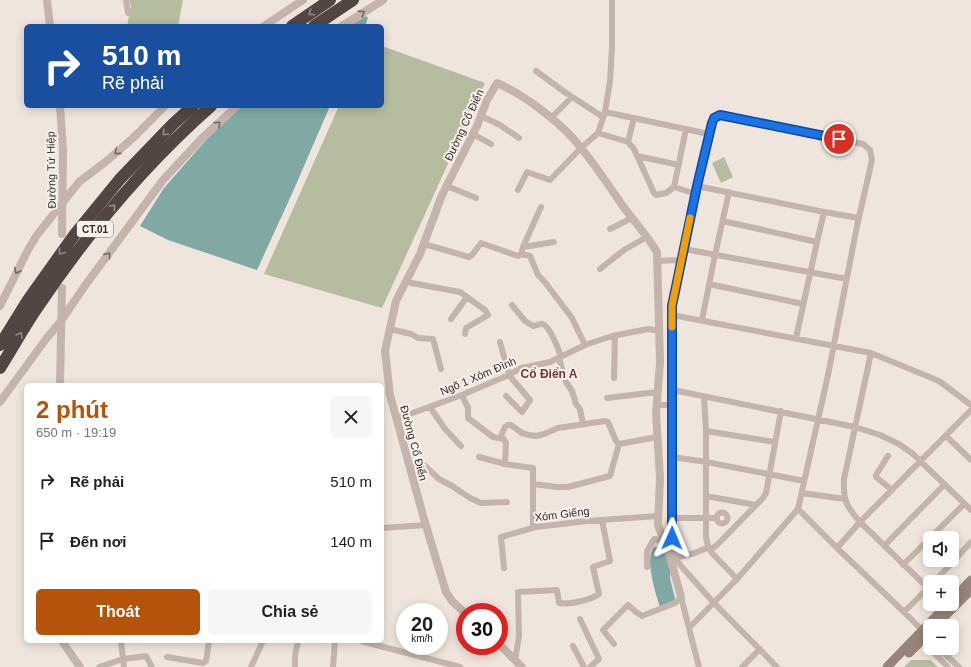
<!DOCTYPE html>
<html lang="vi">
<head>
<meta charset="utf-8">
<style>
  body { margin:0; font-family:Helvetica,sans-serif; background:#f6f6f6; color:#202124; height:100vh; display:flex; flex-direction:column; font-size:15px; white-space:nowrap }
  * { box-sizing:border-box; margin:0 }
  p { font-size:13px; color:#757577 }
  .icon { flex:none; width:22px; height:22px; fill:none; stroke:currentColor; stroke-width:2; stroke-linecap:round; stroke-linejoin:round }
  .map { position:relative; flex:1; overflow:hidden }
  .panel { position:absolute; left:24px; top:383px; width:360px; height:260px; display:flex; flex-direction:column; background:#fff; border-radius:6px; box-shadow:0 2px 10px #0003 }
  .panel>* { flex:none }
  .banner { position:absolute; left:24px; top:24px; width:360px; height:84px; border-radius:6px; box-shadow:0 2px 10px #0003; background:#1a4fa0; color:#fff; overflow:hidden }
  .buttons { position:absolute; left:923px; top:531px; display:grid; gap:8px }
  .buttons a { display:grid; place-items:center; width:36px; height:36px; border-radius:6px; background:#fff; box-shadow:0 2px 10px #0003; font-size:20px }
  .speed { position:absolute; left:396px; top:603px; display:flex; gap:8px; font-size:20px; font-weight:700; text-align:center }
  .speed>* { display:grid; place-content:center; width:52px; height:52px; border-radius:50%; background:#fff; box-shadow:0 2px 10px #0003; line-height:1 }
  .speed small { font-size:10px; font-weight:400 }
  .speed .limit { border:6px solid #d22; background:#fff; color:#111 }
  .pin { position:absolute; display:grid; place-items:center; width:34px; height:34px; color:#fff; margin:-17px; border:2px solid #fff; border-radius:50%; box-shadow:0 1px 4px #0007 }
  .me { position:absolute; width:44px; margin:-22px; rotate:1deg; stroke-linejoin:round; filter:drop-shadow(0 0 3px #0008) }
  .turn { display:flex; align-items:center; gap:14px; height:84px; padding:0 12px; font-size:18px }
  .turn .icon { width:52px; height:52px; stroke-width:2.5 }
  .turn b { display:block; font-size:28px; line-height:34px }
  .round { display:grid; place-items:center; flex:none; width:42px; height:42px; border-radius:6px; background:#f6f6f6 }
  .head { display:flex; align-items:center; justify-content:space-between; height:68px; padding:0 12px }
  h1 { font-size:24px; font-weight:600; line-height:30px; color:#b45309 }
  .cta { display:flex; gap:8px; margin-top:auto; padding:8px 12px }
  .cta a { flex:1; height:46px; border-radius:6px; background:#b45309; color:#fff; font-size:16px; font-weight:600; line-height:46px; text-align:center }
  .cta a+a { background:#f6f6f6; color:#202124 }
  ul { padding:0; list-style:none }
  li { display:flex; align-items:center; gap:12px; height:60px; padding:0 12px }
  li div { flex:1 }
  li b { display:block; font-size:15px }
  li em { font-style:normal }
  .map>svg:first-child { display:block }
  .green { fill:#b5bc9f }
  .water { fill:#80a8a5 }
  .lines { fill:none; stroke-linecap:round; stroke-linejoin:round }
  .minor { stroke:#c5b4ab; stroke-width:6 }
  .tertiary { stroke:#c5b4ab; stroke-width:8 }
  .secondary { stroke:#98847c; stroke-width:9 }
  .motorway { stroke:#534541; stroke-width:12 }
  .oneway { stroke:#958984 }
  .oneway2 { stroke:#756964 }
  .route-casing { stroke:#114b97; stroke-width:10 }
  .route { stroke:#1a73e8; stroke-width:7 }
  .slow { stroke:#f59e0b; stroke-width:7 }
  .labels { text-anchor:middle; stroke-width:4; stroke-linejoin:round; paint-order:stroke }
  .shield { fill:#f7efe9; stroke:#6e6663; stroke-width:1 }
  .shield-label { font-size:10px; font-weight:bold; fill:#342b29 }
  .street-label { font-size:11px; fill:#342b29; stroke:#f7efe9 }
  .neighbourhood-label { font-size:12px; font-weight:bold; fill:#78372d; stroke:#f7efe9 }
</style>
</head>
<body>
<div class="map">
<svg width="971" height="667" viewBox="0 0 971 667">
  <rect width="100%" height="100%" fill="#efe5dd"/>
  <path class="green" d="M129,0H183L178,26H127L131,6Z
    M382,46L485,83L382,308L264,274L339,106H382Z
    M724,157L733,177L721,183L712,163Z
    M911,660H930L938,667H904Z"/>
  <path class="water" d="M366,16L368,18L365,26H350Z
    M242,106H330L291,196L257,270L168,240L140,226L164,188L206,140Z
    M654,547H657L661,550L664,549L671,572L670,578L675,599L674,602L660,607C656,594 644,558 654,547Z"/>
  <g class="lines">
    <path class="minor" d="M126,0L128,13
      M536,71L566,93L603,117
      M605,112L709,134
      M481,116L500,125L519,138
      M551,118L572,97
      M598,133L628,142L634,149L654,193L656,195L666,193L674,187L686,129
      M473,134L491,144
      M628,142L634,118
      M637,156L679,165
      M447,186L476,198
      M697,186L824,212L859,218
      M674,187L696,194
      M518,190L527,172L550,180L581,148L598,133L605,112L610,81L612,47V0
      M723,221L817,242
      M610,229L632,218
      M424,244L469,257L472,255L481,243L518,256L521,254L530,256L538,275L544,281L572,318L585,345
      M523,247L554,242
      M684,249L847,279
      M521,254L523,247L541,207
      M657,261L682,260
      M600,269L624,250L647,237
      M406,282L460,292L485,310L488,315L466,328L465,334
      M709,284L803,304
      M512,305L525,321L533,326C536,326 540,323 543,324C550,327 559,350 561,357
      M672,315L871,353L939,381L971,405
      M451,319L467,297
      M702,320L715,255L729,192
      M390,329L411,334L418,338L433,339L441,369
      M796,338L817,242L824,212
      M500,342L509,375L530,400L522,412L506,396
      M871,353L844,479C843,500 846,506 860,522L928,588
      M559,358L566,382L572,391L576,404L580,409L583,424
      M614,378L615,335
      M673,390L855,427L880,435L899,444L913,454L971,510
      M462,395L468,408V418L493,437L504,439L506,443L505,464L479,457
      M704,397L706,431V537L708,546L712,553L737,579
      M607,398L657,392
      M656,405H673
      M430,407L445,429L461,446
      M396,419L462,395L509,375L521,368L550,362L585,345L612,336L648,329L660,331
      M706,431L775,442
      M946,436L971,460
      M500,438L505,427L508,425H511L522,433L529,435L536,436L544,434L558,428L605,421L608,422L616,441L619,444L657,437
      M888,456L876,475V477L892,490
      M673,457L706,462L804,481
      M505,464L533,468V528
      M409,466L419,463L425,466L439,479L452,486L470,498L481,503L507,502
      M533,484L557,487H568L610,476L619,444
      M802,493L845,499
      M706,496L756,505
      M798,509L837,548L904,612L930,586
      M716.5 518a5.5 5.5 0 1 1 11 0a5.5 5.5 0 1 1-11 0Z
      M673,518H717
      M382,528L426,525
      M930,538L964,504
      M884,546L944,485
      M837,548L860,522L971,410
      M710,550L717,545L763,498L766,493L781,411
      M672,558H675L695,553L709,547
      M903,565L930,538
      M647,567V551L654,539L664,541
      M504,568L501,537L536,527L587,521L658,516
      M934,582L971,542
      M904,612L924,632
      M580,619L599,659L590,667
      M689,628L737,579L798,509L828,375L857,226L872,160L870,150L863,144L720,115C711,118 711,126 709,134L672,306V538L675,558L681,566L714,603L777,667
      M926,636L930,649L948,667
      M121,641L124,667
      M361,641L460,667
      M614,644L603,630L628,605L636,612L642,616L675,603L681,597L699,667
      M573,646L584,667
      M938,648L959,667
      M167,657L203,663L206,661L209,641
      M515,660L519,636L518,592L557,590L559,603C568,605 591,600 599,594L593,567L610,561L602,520
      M99,667L123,659L146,656L152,667
      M251,667L263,641
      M295,667V656L298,641
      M333,667L335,641
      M742,667L760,649"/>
    <path class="tertiary" d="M47,0L50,26
      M264,26L303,0
      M342,26L383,0
      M60,106L63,149L62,234
      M0,306L29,248L37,235L79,182L108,160L134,137L165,106
      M60,385L62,288
      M0,402L46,339L61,321L84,287L163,180L202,138L237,106
      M465,613L452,601L446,592L424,519L390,395L385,351L396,301L420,254L442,195L477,126L487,100L497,83C525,95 563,124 581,148C596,166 609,186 622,205C634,221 647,235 657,252L660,362L656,413L660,478L658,525L670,557L681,597
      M62,641L80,667
      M499,644L522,667"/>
    <path class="secondary" d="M952,600L971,580
      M935,626L971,590
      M909,653L930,632
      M887,667L948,604"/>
    <path class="motorway" d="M292,26L330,0
      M314,26L353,0
      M0,345L28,300L75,234L120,179L173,124L193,106
      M0,368C12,349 23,329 35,311C85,236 143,166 211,106"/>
  </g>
  <defs><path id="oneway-chevron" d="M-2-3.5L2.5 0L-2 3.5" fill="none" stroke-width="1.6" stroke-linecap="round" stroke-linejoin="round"/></defs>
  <g class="oneway">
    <use href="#oneway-chevron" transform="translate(311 13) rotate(146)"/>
    <use href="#oneway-chevron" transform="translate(165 133) rotate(135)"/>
    <use href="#oneway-chevron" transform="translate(113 207) rotate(-49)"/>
    <use href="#oneway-chevron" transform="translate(61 252) rotate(126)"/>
    <use href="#oneway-chevron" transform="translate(20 335) rotate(-59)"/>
  </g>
  <g class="oneway2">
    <use href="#oneway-chevron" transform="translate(362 13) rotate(-33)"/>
    <use href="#oneway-chevron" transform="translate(218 124) rotate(-43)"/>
    <use href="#oneway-chevron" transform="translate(117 152) rotate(139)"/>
    <use href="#oneway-chevron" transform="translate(108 255) rotate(-53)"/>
    <use href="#oneway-chevron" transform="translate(17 271) rotate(116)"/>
  </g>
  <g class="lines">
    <g class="route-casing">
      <path id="route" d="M672,538V306L697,186L712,123L714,118L720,115L839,139"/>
    </g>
    <use href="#route" class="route"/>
    <path class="slow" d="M672,327V306L690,218"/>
  </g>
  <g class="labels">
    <rect class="shield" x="77" y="221" width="36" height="16" rx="3"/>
    <g class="shield-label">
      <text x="95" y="233">CT.01</text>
    </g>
    <g class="street-label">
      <text transform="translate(464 125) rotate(-65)" y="4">Đường Cổ Điển</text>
      <text transform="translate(51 170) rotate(-91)" y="4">Đường Tứ Hiệp</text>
      <text transform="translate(478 376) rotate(-23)" y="4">Ngõ 1 Xóm Đình</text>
      <text transform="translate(414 443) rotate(75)" y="4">Đường Cổ Điển</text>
      <text transform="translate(562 514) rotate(-7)" y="4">Xóm Giếng</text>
    </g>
    <g class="neighbourhood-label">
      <text x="549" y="378">Cổ Điển A</text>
    </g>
  </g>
</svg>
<div class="buttons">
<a><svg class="icon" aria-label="sound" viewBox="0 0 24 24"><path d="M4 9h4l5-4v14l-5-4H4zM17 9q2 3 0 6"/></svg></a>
<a>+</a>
<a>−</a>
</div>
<div class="speed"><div>20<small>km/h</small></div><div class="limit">30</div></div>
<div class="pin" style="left:839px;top:139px;background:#d93025"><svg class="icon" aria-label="arrive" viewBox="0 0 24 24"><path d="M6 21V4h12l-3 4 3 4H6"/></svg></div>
<svg class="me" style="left:672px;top:538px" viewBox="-20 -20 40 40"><path d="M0-17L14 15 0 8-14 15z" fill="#1a73e8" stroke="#fff" stroke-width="4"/></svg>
<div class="banner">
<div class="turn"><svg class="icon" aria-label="right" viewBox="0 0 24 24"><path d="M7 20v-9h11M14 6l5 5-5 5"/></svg><div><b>510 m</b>Rẽ phải</div></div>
</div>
<section class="panel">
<div class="head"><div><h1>2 phút</h1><p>650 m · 19:19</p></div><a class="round"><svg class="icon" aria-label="close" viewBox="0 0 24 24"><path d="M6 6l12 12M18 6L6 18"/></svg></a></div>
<ul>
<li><svg class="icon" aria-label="right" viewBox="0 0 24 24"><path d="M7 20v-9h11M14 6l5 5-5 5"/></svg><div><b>Rẽ phải</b></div><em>510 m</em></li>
<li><svg class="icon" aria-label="arrive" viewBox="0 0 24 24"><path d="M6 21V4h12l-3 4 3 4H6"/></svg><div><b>Đến nơi</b></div><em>140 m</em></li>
</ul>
<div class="cta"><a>Thoát</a><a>Chia sẻ</a></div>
</section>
</div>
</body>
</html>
